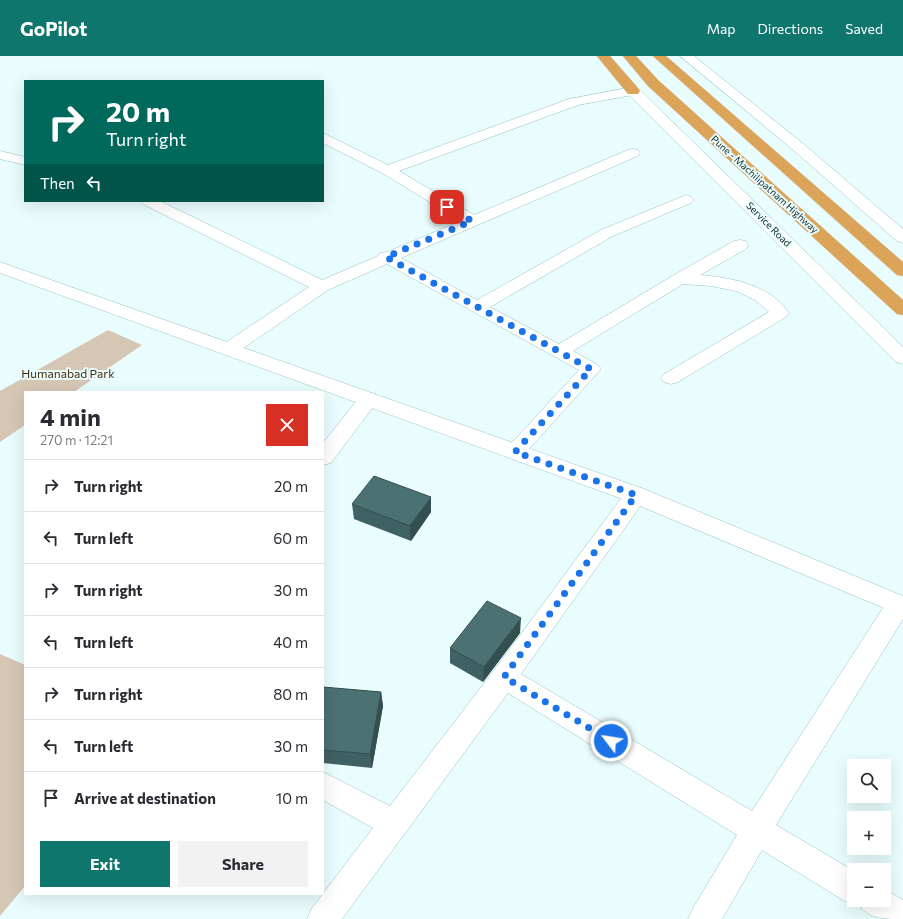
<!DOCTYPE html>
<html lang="en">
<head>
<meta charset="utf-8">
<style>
  body { margin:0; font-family:Commissioner,sans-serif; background:#f2f2f3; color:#2b2b33; height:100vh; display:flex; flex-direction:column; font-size:15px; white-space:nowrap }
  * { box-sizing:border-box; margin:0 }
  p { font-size:13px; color:#7c7c81 }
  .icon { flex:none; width:22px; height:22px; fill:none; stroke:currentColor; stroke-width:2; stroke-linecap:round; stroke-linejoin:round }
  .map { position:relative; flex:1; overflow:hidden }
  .sheet { position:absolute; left:24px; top:335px; width:300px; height:504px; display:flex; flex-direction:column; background:#fff; border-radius:0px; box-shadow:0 4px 16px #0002 }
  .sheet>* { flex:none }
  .top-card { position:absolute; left:24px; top:24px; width:300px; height:122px; border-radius:0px; box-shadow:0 4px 16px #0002; background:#00695c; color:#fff; overflow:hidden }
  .fabs { position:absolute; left:847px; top:703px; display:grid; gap:8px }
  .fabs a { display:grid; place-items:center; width:44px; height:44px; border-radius:0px; background:#fff; box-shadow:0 4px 16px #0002; font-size:20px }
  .pin { position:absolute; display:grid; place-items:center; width:34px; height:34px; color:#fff; margin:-17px; border-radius:8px; box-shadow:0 2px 6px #0006 }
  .me { position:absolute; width:44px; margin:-22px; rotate:301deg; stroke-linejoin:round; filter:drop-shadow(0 0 3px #0008) }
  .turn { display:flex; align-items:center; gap:14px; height:84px; padding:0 16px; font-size:18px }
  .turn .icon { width:52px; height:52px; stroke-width:2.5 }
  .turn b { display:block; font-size:28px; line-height:34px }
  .then { display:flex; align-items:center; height:38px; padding:0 16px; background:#0003; gap:8px; font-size:15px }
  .round { display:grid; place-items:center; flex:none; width:42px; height:42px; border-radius:0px; background:#f2f2f3 }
  .overview { display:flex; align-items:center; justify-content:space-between; height:68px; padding:0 16px }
  h1 { font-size:24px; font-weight:700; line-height:30px }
  .button { display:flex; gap:8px; margin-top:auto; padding:8px 16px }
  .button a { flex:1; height:46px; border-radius:0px; background:#0f766e; color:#fff; font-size:16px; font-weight:700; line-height:46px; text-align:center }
  .button a+a { background:#f2f2f3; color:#2b2b33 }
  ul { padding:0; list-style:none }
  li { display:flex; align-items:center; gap:12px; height:52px; padding:0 16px; border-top:1px solid #e1e1e2 }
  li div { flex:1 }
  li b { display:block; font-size:15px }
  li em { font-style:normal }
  header { display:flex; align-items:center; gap:24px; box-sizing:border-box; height:56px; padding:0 20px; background:#0f766e; color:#fff }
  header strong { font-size:19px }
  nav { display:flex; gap:22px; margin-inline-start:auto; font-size:14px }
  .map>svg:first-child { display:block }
  .green { fill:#d6c6b4 }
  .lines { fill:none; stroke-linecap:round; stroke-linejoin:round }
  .minor-casing { stroke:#93c2c5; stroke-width:1 }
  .tertiary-casing { stroke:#93c2c5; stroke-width:1 }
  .trunk-casing { stroke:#d5d9d9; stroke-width:1 }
  .minor { fill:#fff; fill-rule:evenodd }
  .tertiary { fill:#fff; fill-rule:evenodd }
  .trunk { fill:#dca458; fill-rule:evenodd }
  .wall { fill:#406163 }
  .shaded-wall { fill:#344f50 }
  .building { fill:#4b7173; stroke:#344f50 }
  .route { stroke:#1a73e8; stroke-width:7; stroke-dasharray:0 12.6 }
  .labels { text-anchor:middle; stroke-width:4; stroke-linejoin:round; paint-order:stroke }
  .far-street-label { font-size:10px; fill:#182b2c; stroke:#eafdfe }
  .park-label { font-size:12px; fill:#442c0b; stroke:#eafdfe }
</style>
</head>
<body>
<header>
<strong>GoPilot</strong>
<nav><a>Map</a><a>Directions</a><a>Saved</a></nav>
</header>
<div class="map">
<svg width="903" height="863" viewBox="0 0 903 863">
  <rect width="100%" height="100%" fill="#eafdfe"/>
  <path class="green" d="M108,274L142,289L74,336H25V369L0,386V335Z
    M0,598L25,609V830L0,860Z"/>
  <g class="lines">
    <g class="minor-casing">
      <path id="minor" d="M633,31L638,32L640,35L638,38L578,49L399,115L474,159L628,94L633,93L638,94L640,97L638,100L401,202L477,244L601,174L686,139L691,141L694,144L691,147L613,180L490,251L559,288L674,219L734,185L740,184L746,185L748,189L746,193L700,219C732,222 769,228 789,257L786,261L678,326L671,328L664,326L661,322L664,318L769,256L755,244L736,235L711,230L683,228L573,295L598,309L601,313L522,401L515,403L508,401L504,396L508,391L579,314L387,208L328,234L236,297L229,299L222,297L220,293L222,289L309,231L143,148L140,145H160L322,224L378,200L380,197L387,196L461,165L382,117L323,87V77L388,109L569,43Z
        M0,95L25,101V109L0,103Z
        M369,337L376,338L379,343L331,407L323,409V387L362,338Z
        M636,431L644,433L647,439L644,445L521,618L752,755L890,541L899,538L903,540V563L776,769L854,815V844H884V833L903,844V863C884,863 867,863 858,847L854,849L843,844L762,794L722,863H688L693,852L737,779L508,637L342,863H307L312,852L373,772L323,744V716L390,750L495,613L628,433Z"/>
    </g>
    <g class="tertiary-casing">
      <path id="tertiary" d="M680,0H694L801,86L903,173V187L897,185L791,92Z
        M633,31L638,32L903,291V308L896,306L628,38L626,35L628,32Z
        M0,206L644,433L903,540V560L628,445L0,217Z"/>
    </g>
    <g class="trunk-casing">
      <path id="trunk" d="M597,0H610L638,32L640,35L638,38H628Z
        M623,0H636L658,24L903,244V259L897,258L648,30Z
        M653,0H666L903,206V220L897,219Z"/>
    </g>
    <use href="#minor" class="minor"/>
    <use href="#tertiary" class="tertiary"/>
    <use href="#trunk" class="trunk"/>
  </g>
  <path class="wall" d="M352,448L431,456L411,485L354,463Z
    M520,577L483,626L450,607V592Z
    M323,631L381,636L383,650L372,712L323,707Z"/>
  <path class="shaded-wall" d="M431,441V456L411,485L410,470Z
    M521,562L520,577L483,626L484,611Z
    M381,636L383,650L372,712L370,698Z"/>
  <path class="building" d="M374,420L431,441L410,470L352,448Z
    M487,545L521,562L484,611L450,592Z
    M323,631L381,636L370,698L323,694Z"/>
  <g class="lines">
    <path class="route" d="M447,151L472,165L386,201L591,313L515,396L636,439L504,621L611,685"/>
  </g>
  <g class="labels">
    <g class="far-street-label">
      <text transform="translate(765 128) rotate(42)" y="4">Pune - Machilipatnam Highway</text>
      <text transform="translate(769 168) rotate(45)" y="4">Service Road</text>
    </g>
    <g class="park-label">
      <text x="68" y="322">Humanabad Park</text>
    </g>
  </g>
</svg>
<div class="fabs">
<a><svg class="icon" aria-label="search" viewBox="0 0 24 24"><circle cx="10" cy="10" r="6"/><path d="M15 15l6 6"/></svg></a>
<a>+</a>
<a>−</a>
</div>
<div class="pin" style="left:447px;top:151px;background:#d93025"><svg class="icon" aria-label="arrive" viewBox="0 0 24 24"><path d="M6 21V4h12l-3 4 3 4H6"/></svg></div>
<svg class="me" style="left:611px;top:685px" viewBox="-20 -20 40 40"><circle r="17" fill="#1a73e8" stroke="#fff" stroke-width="3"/><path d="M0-11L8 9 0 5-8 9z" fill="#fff"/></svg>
<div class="top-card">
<div class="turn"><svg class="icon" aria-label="right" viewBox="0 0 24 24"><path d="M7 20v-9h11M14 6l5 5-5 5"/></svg><div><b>20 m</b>Turn right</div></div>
<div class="then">Then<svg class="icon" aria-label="left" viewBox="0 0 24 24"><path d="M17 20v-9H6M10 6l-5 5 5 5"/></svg></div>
</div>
<section class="sheet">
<div class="overview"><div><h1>4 min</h1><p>270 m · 12:21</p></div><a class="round" style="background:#d93025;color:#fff"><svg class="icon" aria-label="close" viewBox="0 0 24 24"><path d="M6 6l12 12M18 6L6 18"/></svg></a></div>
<ul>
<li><svg class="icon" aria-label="right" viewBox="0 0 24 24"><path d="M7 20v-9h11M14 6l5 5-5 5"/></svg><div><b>Turn right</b></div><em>20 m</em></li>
<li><svg class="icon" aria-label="left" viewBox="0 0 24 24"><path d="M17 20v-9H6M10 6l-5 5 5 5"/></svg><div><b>Turn left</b></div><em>60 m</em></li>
<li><svg class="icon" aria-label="right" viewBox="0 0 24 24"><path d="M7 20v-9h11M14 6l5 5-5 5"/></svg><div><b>Turn right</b></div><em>30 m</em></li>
<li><svg class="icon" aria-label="left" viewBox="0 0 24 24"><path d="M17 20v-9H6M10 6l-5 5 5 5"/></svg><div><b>Turn left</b></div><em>40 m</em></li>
<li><svg class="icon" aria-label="right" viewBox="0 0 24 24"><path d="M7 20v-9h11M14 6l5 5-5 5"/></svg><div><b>Turn right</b></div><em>80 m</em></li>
<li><svg class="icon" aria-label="left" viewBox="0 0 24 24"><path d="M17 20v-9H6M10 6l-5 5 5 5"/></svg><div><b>Turn left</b></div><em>30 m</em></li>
<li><svg class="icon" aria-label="arrive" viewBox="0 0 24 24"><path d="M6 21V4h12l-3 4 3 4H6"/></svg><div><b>Arrive at destination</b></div><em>10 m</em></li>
</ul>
<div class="button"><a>Exit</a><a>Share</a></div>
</section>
</div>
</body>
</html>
